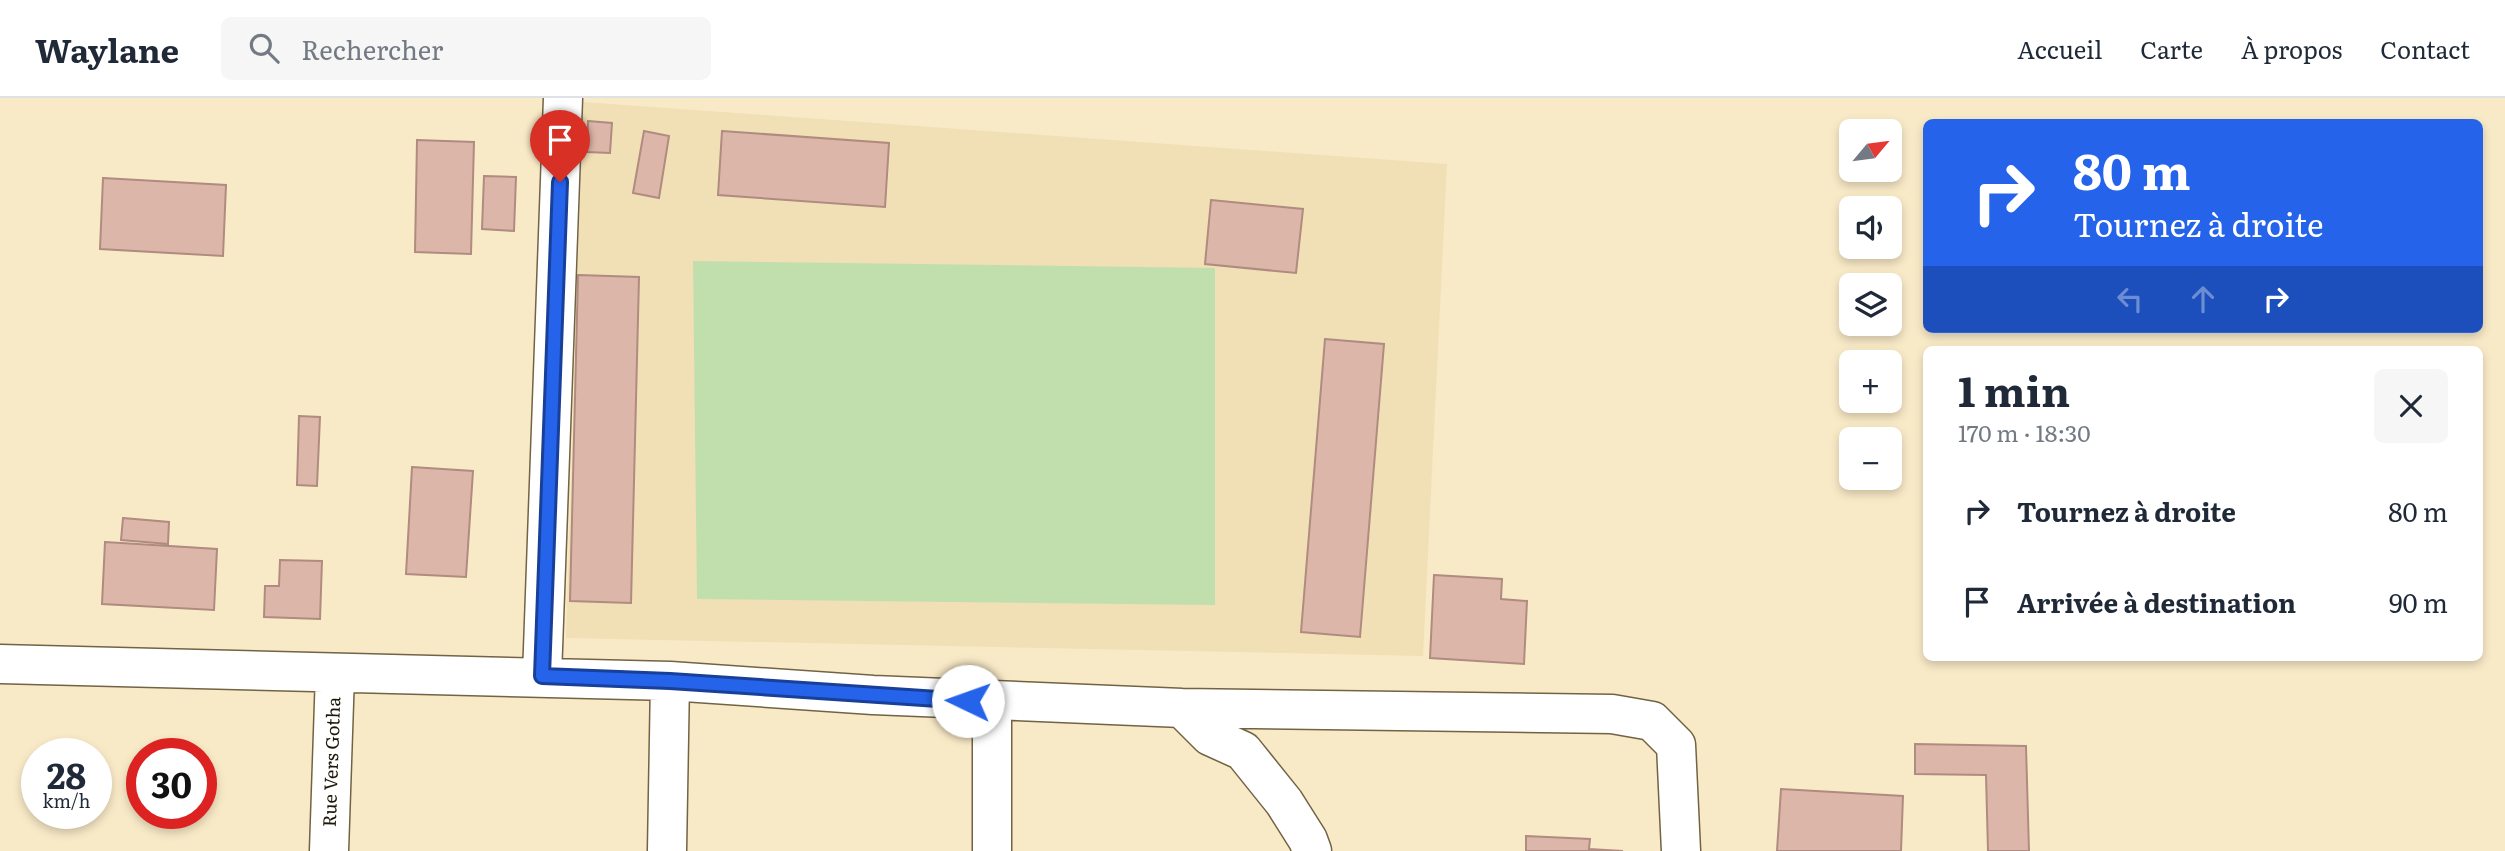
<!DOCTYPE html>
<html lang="fr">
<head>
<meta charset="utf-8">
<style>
  body { margin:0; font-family:Literata,serif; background:#f6f6f7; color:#1f2937; height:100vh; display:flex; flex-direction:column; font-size:26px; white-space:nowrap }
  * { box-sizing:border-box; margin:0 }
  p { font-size:23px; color:#747a83 }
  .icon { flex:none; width:38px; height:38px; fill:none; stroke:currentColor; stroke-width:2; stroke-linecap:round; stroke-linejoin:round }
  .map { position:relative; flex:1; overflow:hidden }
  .details { position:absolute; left:1923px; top:248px; width:560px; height:315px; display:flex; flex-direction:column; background:#fff; border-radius:10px; box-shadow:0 4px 10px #0003 }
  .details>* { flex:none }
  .guide { position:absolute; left:1923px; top:21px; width:560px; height:214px; border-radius:10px; box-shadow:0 4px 10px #0003; background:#2563eb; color:#fff; overflow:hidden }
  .needle { width:46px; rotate:61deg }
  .controls { position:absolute; left:1839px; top:21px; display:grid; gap:14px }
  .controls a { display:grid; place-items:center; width:63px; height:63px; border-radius:10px; background:#fff; box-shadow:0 4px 10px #0003; font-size:35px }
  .speed { position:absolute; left:21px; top:640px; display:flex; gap:14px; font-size:35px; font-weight:700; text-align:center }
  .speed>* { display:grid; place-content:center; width:91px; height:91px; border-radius:50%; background:#fff; box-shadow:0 4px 10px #0003; line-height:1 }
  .speed small { font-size:18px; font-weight:400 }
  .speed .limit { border:10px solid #d22; background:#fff; color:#111 }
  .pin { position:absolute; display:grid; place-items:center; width:60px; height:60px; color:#fff; margin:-72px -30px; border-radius:50% 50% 50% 0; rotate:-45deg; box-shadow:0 0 7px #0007 }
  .pin .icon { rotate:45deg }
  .me { position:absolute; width:77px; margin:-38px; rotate:273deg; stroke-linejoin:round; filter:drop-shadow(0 0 5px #0008) }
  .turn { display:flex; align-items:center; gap:24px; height:147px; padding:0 35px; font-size:32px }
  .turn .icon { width:91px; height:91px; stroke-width:2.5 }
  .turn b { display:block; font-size:49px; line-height:60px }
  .lanes { display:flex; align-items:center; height:66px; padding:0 35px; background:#0003; justify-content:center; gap:35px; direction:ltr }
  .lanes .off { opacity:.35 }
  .round { display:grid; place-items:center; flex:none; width:74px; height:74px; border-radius:10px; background:#f6f6f7 }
  .summary { display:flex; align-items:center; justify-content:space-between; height:119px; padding:0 35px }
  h1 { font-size:42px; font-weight:700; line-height:52px }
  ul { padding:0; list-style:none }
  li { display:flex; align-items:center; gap:21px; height:91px; padding:0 35px }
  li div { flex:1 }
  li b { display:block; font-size:26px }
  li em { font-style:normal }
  header { display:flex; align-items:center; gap:42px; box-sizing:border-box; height:98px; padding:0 35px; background:#fff; border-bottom:2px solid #e0e1e3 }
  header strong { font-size:33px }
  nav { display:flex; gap:38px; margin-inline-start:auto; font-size:24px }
  .search { width:490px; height:63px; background:#f6f6f7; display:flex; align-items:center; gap:18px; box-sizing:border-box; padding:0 24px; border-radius:10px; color:#747a83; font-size:26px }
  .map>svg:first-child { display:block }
  .built { fill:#f1dfb5 }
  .green { fill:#c1dfad }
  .building { fill:#ddb6aa; stroke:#b08b80; stroke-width:2 }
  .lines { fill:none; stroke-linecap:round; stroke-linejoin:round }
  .street-casing { stroke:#716344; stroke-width:41 }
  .street { stroke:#fff; stroke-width:38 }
  .route-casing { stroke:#184099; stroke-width:18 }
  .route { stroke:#2563eb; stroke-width:12 }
  .labels { text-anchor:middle; stroke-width:7; stroke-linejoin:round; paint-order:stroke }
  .street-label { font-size:18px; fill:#1d170a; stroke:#fff }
</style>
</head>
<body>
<header>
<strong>Waylane</strong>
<div class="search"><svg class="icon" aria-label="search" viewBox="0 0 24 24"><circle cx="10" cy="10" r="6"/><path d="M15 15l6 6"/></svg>Rechercher</div>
<nav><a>Accueil</a><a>Carte</a><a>À propos</a><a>Contact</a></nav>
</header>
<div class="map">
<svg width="2505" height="753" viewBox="0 0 2505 753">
  <rect width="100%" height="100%" fill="#f9eac7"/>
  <path class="built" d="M583,4L1447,66L1423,558L566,540Z"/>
  <path class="green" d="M693,163L1215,170V507L697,501Z"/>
  <path class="building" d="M588,23L612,25L610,55L587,54Z
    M644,33L669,38L659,100L633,95Z
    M722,33L889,45L885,109L718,97Z
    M417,42L474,44L471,156L415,154Z
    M484,78L516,79L514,133L482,131Z
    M103,80L226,87L223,158L100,151Z
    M1211,102L1303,111L1296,175L1205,166Z
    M578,177L639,179L631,505L570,503Z
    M1325,241L1384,246L1360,539L1301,534Z
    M299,318L320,319L317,388L297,387Z
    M412,369L473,373L466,479L406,476Z
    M123,420L169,424L168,446L121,442Z
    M105,444L217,451L214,512L102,506Z
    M280,462L322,463L320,521L264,519L265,488H279Z
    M1434,477L1502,481L1501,501L1527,503L1524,566L1430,560Z
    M1915,646L2026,648L2029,753H1988L1986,677L1915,676Z
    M1781,691L1903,698L1901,753H1777Z
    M1526,738L1590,741L1589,751L1623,753H1526Z"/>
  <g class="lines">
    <g class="street-casing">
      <path id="street" d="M0,566L670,583L873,597L1182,610L1612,616L1652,623L1676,647L1681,753
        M542,578L563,0
        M992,604V753
        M1182,610L1210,638L1243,653L1284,704L1308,742L1312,753
        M329,753L335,575
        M667,753L670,583"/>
    </g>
    <use href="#street" class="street"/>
  </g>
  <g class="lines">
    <g class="route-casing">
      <path id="route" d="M560,84L542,578L670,583L968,603"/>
    </g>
    <use href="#route" class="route"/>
  </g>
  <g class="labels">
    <g class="street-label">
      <text transform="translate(332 664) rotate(-88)" y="6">Rue Vers Gotha</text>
    </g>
  </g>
</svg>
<div class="controls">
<a><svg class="needle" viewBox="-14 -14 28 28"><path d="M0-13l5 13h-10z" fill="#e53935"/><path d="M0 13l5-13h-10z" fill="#747a83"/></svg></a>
<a><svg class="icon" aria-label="sound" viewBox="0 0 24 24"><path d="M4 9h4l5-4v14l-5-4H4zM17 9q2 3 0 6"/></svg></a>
<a><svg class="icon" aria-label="layers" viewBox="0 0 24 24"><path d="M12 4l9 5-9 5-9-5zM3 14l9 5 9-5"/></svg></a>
<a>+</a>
<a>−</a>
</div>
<div class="speed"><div>28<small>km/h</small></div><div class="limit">30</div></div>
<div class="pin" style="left:560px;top:84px;background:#d93025"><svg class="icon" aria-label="arrive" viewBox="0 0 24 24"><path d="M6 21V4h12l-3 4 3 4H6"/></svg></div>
<svg class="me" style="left:968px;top:603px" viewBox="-20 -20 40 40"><circle r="19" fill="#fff"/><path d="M0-13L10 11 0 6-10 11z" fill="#2563eb"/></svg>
<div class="guide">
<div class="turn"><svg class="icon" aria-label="right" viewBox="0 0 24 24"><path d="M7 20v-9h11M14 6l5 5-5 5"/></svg><div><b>80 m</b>Tournez à droite</div></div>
<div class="lanes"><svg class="icon off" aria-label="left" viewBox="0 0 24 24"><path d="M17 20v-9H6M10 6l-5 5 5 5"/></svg><svg class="icon off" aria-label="ahead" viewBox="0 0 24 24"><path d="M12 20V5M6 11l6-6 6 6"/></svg><svg class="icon" aria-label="right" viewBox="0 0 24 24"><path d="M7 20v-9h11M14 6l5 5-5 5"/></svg></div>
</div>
<section class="details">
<div class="summary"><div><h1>1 min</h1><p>170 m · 18:30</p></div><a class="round"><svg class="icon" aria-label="close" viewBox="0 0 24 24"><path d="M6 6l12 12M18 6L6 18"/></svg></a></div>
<ul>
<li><svg class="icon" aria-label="right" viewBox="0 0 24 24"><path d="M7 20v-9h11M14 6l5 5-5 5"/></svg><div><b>Tournez à droite</b></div><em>80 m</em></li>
<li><svg class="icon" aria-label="arrive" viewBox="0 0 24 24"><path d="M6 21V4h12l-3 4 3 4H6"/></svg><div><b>Arrivée à destination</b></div><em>90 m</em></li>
</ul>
</section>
</div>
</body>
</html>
